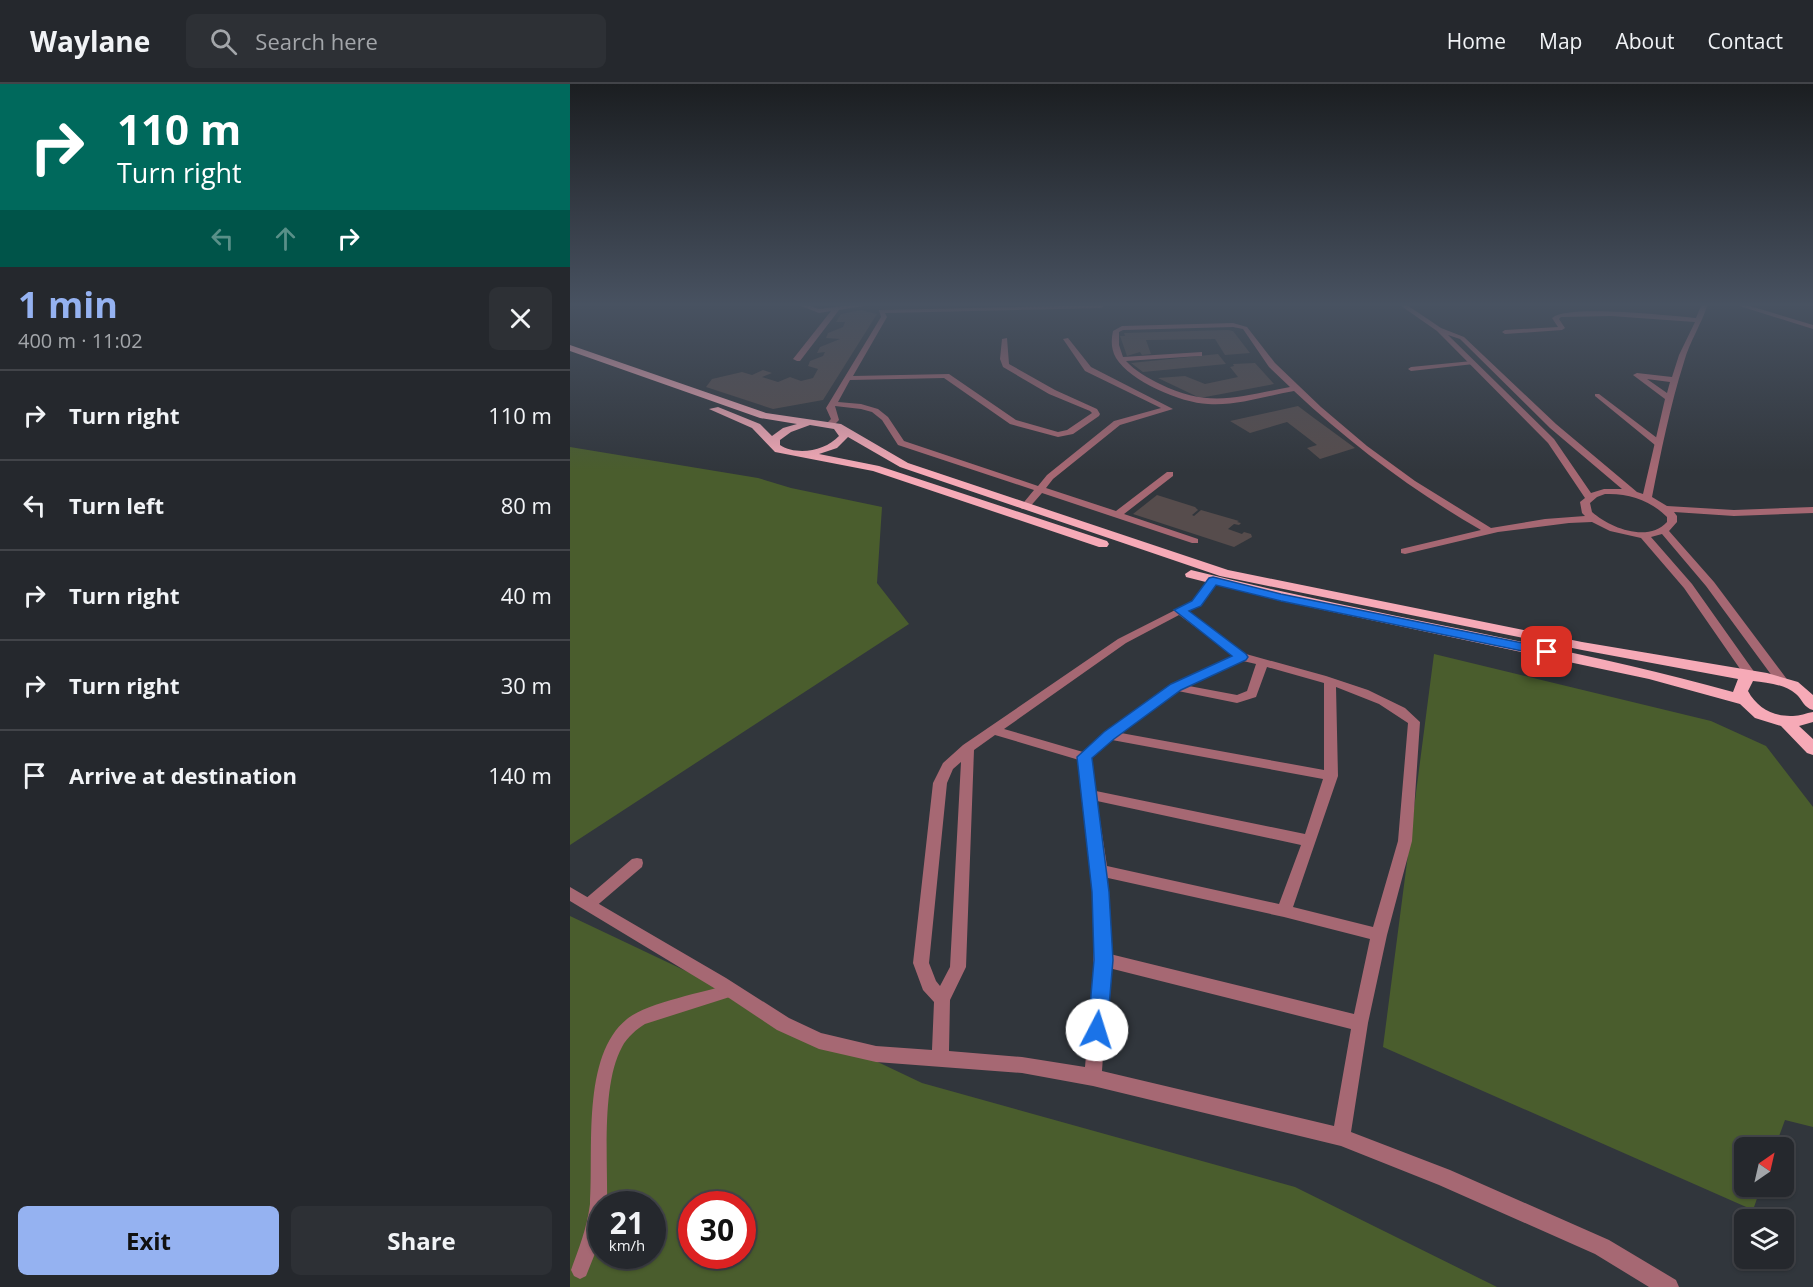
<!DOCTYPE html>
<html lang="en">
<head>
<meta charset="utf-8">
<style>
  body { margin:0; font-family:"Open Sans",sans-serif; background:#2d3035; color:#f1f3f6; height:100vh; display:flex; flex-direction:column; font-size:22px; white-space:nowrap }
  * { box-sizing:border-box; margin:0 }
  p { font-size:20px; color:#a3a6aa }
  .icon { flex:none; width:33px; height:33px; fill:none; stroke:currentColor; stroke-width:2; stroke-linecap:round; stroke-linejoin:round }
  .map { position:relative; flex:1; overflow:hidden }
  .drawer { display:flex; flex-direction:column; background:#25282d; width:570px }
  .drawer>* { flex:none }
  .top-card { background:#00695c; color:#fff; overflow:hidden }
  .needle { width:39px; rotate:34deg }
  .buttons { position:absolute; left:1164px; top:1053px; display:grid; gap:12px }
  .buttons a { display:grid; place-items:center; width:60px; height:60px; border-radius:9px; background:#25282d; box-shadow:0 2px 4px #0004,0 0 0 2px #424449; font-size:30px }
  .speed { position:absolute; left:18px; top:1107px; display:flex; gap:12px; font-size:30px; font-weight:700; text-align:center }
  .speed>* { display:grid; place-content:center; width:78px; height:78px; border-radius:50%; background:#25282d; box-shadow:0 2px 4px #0004,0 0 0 2px #424449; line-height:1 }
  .speed small { font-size:15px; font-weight:400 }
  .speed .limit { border:9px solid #d22; background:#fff; color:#111 }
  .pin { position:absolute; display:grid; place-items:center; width:51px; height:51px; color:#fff; margin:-26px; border-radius:12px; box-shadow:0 3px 9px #0006 }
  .me { position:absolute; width:66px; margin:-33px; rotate:5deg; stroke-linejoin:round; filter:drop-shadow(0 0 4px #0008) }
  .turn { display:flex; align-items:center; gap:21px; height:126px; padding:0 18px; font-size:27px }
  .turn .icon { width:78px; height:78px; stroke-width:2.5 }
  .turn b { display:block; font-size:42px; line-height:51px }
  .lanes { display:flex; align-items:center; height:57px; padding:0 18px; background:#0003; justify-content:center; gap:30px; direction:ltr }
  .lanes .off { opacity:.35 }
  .round { display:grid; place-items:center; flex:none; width:63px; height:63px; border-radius:9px; background:#2d3035 }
  .head { display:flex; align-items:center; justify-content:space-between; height:102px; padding:0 18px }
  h1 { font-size:36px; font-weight:700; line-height:45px; color:#95b2f1 }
  .button { display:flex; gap:12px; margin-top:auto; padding:12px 18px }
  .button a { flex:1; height:69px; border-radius:9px; background:#95b2f1; color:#111; font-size:24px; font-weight:700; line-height:69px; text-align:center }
  .button a+a { background:#2d3035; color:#f1f3f6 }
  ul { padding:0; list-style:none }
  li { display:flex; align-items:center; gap:18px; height:90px; padding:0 18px; border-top:2px solid #424449 }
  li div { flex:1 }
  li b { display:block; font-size:22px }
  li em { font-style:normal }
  header { display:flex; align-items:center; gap:36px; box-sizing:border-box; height:84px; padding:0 30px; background:#25282d; border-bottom:2px solid #424449 }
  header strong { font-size:28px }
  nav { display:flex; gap:33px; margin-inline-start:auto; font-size:21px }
  .search { width:420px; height:54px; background:#2d3035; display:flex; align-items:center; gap:15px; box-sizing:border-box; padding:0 21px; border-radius:9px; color:#a3a6aa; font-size:22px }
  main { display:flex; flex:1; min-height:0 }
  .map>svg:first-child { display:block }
  .green { fill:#4a5d2d; fill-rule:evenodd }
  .building { fill:#564c4c }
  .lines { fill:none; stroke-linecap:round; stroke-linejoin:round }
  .service { fill:#a66873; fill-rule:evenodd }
  .minor { fill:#a66873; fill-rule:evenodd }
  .primary { fill:#f6aab7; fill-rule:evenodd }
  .route { fill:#1a73e8; stroke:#114b97; stroke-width:1.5 }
</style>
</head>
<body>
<header>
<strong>Waylane</strong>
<div class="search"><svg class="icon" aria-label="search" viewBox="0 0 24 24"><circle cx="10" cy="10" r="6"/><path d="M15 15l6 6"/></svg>Search here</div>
<nav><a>Home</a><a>Map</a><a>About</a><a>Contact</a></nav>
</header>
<main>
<section class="drawer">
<div class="top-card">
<div class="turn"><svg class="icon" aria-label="right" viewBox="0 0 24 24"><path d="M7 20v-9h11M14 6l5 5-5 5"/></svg><div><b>110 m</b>Turn right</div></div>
<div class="lanes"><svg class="icon off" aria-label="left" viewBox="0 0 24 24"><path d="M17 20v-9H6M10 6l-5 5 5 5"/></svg><svg class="icon off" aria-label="ahead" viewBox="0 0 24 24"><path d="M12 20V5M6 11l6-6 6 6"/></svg><svg class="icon" aria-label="right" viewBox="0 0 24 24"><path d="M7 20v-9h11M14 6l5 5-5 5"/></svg></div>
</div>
<div class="head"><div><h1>1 min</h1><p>400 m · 11:02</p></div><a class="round"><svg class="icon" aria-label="close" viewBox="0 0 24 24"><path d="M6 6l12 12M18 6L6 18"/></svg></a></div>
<ul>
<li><svg class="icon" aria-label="right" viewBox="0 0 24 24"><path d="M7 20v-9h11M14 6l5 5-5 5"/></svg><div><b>Turn right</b></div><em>110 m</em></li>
<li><svg class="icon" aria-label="left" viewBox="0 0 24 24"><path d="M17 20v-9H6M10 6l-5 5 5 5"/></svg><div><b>Turn left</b></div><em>80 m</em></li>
<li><svg class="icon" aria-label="right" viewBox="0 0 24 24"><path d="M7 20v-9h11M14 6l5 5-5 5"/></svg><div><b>Turn right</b></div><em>40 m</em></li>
<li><svg class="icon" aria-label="right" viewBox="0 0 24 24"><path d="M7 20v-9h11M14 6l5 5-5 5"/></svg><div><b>Turn right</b></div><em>30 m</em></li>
<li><svg class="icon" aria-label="arrive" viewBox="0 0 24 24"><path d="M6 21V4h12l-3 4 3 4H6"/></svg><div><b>Arrive at destination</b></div><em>140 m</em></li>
</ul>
<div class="button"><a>Exit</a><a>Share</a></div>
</section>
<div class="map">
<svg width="1243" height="1203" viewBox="0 0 1243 1203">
  <rect width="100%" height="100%" fill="#31363c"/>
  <path class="green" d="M0,363L188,394L221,404L312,423L307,499L339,540L0,761Z
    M864,570L1141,637L1196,662L1243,723V1043L1215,1036L1205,1063L1174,1064V1102L1191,1103L1183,1126L813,963Z
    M0,832L352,999L725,1103L927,1203H0ZM32,1120H82V1172H32ZM122,1120H172V1172H122Z"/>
  <path class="building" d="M291,226L307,230L253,316L203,325L136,303L142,295L172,288L182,291L193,286L202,289L192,293L208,298L220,293L231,297L243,294L248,285L238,282L240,277L253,272L255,268L247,269L250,263L270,255L256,254L258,249L273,243L275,238H266L271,230Z
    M658,246L663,247L680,269L655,271L645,255L576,256L581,270L572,271L570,268L557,272L550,252H555L554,249Z
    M648,270L656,280L573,288L561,279Z
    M685,279L704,300L630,314L588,294L615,292L635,300L668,293L660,283L664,282L663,280Z
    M728,322L744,334L785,364L750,375L737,364L747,361L717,338L680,349L660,337Z
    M587,411L625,423L628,426L622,431L624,432L631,426L669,437L667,438L671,439L669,441L664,440L658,445L672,450L674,448L681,450L682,453L664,463L563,430Z"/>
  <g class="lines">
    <path class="service" d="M902,277L904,278V280L841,287L838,285L841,283Z
      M1025,310H1029L1091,357V361H1085L1025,312Z
      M67,774L72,775L73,779L72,783L24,824L19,826L14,824L12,820L14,816L62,775Z
      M161,900L166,901L168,906L166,911L75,940C67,945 57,953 52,963C31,1001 38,1077 37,1120H32V1152L16,1192L10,1195L4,1192L1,1186C9,1164 17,1144 20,1120C24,1067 11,972 57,935C76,919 135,908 161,900Z"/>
    <path class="minor" d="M223,219H232L249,225L297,219L300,221L269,226L230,277H227L223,275L261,227L249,229Z
      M827,219H834L871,244L894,253L986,340L1067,408L1073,410L1095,315L1063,291L1067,289L1102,293L1109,271L1125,238L1041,232L991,233L989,235L995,244L992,246L935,250L932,248L935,246L988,243L982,234C998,220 1100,232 1126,234L1132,219H1138C1132,240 1120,256 1114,278C1100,322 1091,368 1082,413L1097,422L1164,426L1243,423V429L1164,432L1104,428L1107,432V438L1099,447L1144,498L1216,594L1218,597L1216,600H1208L1136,502L1092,450L1081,453L1122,500L1185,589L1187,592L1185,595H1177L1114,504L1071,454L1040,447L1022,438L999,439L928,448L835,470L831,469V465L911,446C843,407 782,361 724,307C696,312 667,322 638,320C611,319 560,297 546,274C541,265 541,256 543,247L552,242L663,239L677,243L705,279L751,323L797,362L845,397L921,444L975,435L1015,432L1012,429L1010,418L1015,414L978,359L867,247ZM663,243L673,245L699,283L720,303C670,312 640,325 590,300C578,294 565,287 556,277L629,272H632V268L553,273L549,261V248L553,246ZM878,251L890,255L980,344L1052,405H1034L1021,409L984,355ZM1077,295L1100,298L1097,309ZM1035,410C1059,409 1080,416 1097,433V438C1078,459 1040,444 1022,428L1020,419L1027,413Z
      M1160,219H1170L1243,241V245Z
      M1191,219H1243V222L1194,221Z
      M533,221V223L531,224L315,229L317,233L283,292L379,290L446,336L488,348L497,346L522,329L520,327L479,310L433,283L430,275L432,255L437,254L439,280L485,306L527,325L530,330L529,332L503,350L488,353L440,340L374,294L280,296L268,318L291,320L308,325L318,333L334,357L468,402L477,391L544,337L591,324L515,287L493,255L498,254L521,283L603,325L550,341L483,395L476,404L546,427L597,388H603V392L554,430L628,455V459H622L472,409L458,425H452L450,423L464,406L328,361L312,336L302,328L291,325L265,322L269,336L263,342L256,340L261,335L256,324L311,233L309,226Z
      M643,494L648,497L631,521L618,527L676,570L756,592L798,606L835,624L850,638L842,757L817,851L798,939L781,1048L880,1086L1039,1156L1106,1196L1109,1203H1079L1025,1170L869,1101L771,1062L523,1002L452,989L306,978L249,965L207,946L144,904L0,817V803L156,894L219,934L251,949L306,962L362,966L364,918L353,906L343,879L363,699L373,679L393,661L548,555L623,517L639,495ZM609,531L664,572L602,600L534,648L513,668L434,645L556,559ZM673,577L686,580L677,607L667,611L619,602ZM697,583L754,599V686L551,649L608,607L667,619L686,613ZM766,603L809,620L838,639L828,757L803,843L723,823L768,692ZM425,651L509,676L524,813L523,890L515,983L452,973L379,967L380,916L396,883L404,666ZM542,656L753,695L735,750L526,707L522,674ZM391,678L380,883L370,902L366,897L359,879L377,699L383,685ZM527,717L731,761L709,820L537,782ZM538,794L714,833L800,855L784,930L540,870ZM539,884L781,945L764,1042L532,987Z"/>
    <path class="primary" d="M0,261L196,329L271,340L338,379L658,486L1012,558L1197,589L1228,598L1243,611V626C1234,624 1232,615 1226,610C1215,600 1197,599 1183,597L1178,607C1187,624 1204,633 1223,632C1230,632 1236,629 1243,628V638L1229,642L1243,655V671L1237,669L1211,642L1185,634L1170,620L1079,595L711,517L616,493L615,490L621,486C801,531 985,559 1163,608L1168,595L1012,566L650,492L330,383L278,353L267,364L249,370L309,382L537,457L539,460L537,463H529L303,387L205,368L182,344L139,325L148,323L190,340L202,352L213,344L227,340L190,334L0,267ZM240,341L264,345L269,352C255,367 227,372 210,361V356L221,348Z"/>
  </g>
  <linearGradient id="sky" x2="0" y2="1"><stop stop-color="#1b1e21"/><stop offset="0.57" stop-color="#485261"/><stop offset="1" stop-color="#485261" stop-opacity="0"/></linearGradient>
  <rect width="1243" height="387" fill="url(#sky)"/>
  <path class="route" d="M643,493L711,510L977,564L983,568L977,572L711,517L646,501L631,522L619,527L676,570L678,573L676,576L611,606L544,655L522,674L539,808L543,876L537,946L534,953L527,955L520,953L518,946L524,876L522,808L507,673L534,648L601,600L662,572L604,526L622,517L639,494Z"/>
</svg>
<div class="buttons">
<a><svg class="needle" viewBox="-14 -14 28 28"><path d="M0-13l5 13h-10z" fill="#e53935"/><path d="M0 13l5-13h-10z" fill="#a3a6aa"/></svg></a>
<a><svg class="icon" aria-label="layers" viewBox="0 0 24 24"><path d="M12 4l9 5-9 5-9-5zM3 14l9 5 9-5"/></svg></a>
</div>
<div class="speed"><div>21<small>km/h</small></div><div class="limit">30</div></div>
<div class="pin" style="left:977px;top:568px;background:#d93025"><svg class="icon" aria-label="arrive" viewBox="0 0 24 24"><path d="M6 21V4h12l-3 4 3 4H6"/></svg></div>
<svg class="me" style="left:527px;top:946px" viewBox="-20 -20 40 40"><circle r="19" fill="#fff"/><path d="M0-13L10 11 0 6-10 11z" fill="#1a73e8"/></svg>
</div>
</main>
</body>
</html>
